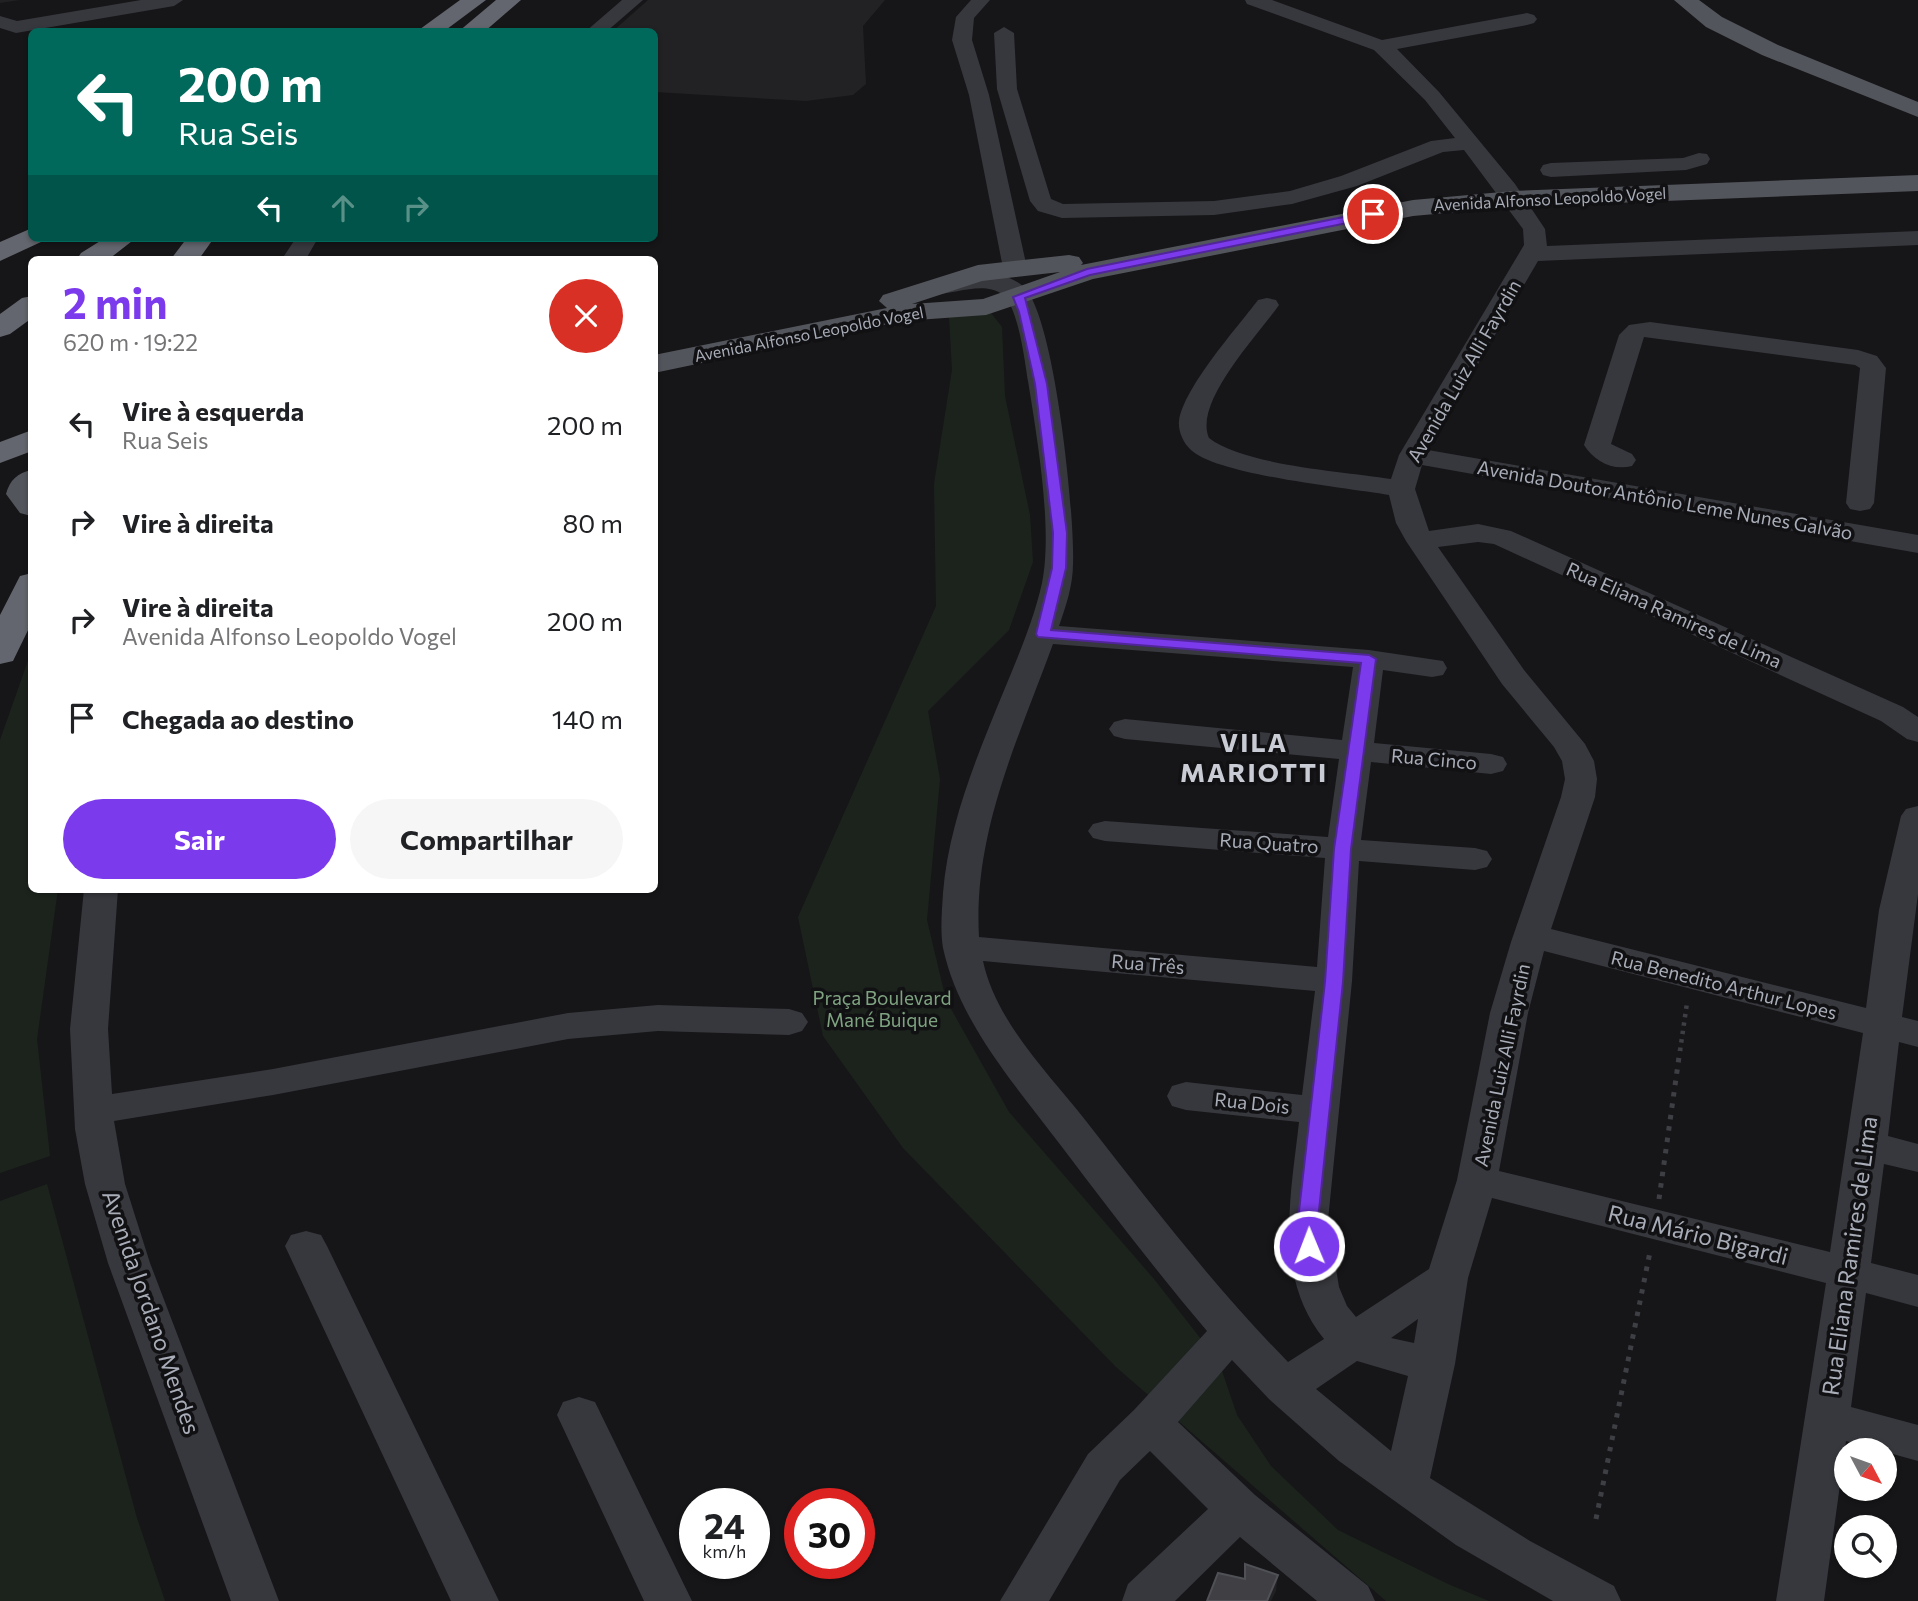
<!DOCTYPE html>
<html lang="pt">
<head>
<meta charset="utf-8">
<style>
  body { margin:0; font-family:Commissioner,sans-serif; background:#f6f6f6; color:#202124; height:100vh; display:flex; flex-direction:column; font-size:26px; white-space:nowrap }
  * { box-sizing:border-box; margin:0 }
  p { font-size:23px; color:#757577 }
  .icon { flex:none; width:38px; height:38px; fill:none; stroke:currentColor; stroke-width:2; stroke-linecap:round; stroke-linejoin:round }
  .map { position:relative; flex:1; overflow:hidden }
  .drawer { position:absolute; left:28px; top:256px; width:630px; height:637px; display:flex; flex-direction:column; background:#fff; border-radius:10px; box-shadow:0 2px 5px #0004 }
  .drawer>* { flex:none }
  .guide { position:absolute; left:28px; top:28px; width:630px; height:214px; border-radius:10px; box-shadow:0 2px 5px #0004; background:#00695c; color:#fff; overflow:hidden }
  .needle { width:46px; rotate:131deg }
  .fabs { position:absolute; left:1834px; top:1438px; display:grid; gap:14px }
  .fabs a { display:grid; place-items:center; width:63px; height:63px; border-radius:50%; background:#fff; box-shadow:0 2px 5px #0004; font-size:35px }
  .speed { position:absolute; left:679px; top:1488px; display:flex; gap:14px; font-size:35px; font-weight:700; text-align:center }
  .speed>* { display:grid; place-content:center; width:91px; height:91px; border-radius:50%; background:#fff; box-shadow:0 2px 5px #0004; line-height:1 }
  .speed small { font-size:18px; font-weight:400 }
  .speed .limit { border:10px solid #d22; background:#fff; color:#111 }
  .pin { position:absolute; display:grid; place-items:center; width:60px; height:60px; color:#fff; margin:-30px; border:4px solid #fff; border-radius:50%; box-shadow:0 2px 7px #0007 }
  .me { position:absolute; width:77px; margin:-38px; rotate:359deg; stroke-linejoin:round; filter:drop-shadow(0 0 5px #0008) }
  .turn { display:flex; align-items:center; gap:24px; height:147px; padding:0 35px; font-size:32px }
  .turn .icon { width:91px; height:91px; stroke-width:2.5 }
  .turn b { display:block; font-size:49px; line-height:60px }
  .lanes { display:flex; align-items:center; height:66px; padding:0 35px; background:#0003; justify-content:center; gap:35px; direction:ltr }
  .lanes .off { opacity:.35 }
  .round { display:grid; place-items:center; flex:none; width:74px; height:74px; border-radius:37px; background:#f6f6f6 }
  .headline { display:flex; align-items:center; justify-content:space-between; height:119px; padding:0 35px }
  h1 { font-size:42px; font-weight:700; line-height:52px; color:#7c3aed }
  .primary-button { display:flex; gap:14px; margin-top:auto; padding:14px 35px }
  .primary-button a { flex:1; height:80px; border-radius:42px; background:#7c3aed; color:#fff; font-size:28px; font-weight:700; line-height:80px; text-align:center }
  .primary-button a+a { background:#f6f6f6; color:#202124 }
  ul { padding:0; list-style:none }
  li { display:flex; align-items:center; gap:21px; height:98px; padding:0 35px }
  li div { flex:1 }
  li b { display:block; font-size:26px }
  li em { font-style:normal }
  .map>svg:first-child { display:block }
  .built { fill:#222225 }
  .green { fill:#1c231d }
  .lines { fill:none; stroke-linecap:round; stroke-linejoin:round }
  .path-far1 { stroke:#3d3f44; stroke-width:4.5; stroke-dasharray:3.5 5; stroke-linecap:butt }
  .path { stroke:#3d3f44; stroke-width:5; stroke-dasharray:4.5 7; stroke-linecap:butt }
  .minor { fill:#37383d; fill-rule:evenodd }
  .major { fill:#53555c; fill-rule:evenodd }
  .highway { fill:#63666e; fill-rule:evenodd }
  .shaded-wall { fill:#212124 }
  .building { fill:#3f3f44; stroke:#4f5156; stroke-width:2 }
  .route { fill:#7c3aed; stroke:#51269a; stroke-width:2 }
  .labels { text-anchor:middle; stroke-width:7; stroke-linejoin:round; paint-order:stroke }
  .far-street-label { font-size:16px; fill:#a8adb8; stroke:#111113 }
  .street-label { font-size:19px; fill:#a8adb8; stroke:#111113 }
  .park-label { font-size:19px; fill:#7fa381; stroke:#111113 }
  .near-street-label { font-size:23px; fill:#a8adb8; stroke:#111113 }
  .district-label { font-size:26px; font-weight:bold; letter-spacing:2px; fill:#c9ccd4; stroke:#111113 }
</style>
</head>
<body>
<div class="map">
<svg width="1918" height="1601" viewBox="0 0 1918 1601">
  <rect width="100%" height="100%" fill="#161618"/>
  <path class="built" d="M648,0H885L863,26L866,84L853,95L806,101L655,92L654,32L613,31Z"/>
  <path class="green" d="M988,309L1002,327L1005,396L1030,515L1033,562L1009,630L928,711L940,779L927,920L946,1000L1009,1112L1154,1279L1219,1362L1237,1415L1271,1466L1338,1530L1448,1584L1489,1601H1386L1116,1367L903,1148L823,1036L798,917L936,606L934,484L952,370L949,316Z
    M31,652L32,889H58L37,1039L50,1156L0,1173V740Z
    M47,1184L137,1518L165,1601H0V1201Z"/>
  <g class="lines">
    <path class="path-far1" d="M1680,1051L1687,1003"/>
    <path class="path" d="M1659,1199L1680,1050
      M1596,1519L1650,1252"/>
    <path class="minor" d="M141,0H183L174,6L16,33L0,28V16L17,21Z
      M622,0H643L606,32H585Z
      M971,0H990L974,18L972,40L989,95L1027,268L1023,273H1007L1003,268L969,95L952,40L956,17Z
      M1245,0H1272L1382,40L1527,13L1534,15L1537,19L1534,23L1527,25L1397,49L1439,92L1515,184L1545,229L1547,246L1918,231V245L1538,261L1428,450L1918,535V553L1422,465L1415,489L1429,531L1478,524L1511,531L1903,707L1918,717V742L1907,739L1881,721L1494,544L1478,542L1438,547L1524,670L1585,744L1594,761L1597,779L1595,797L1551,929L1866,1008L1879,910L1901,816L1906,809L1918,806V894L1902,1017L1918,1021V1047L1899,1042L1888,1136L1918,1144V1172L1884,1164L1871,1263L1918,1275V1307L1866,1293L1851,1407L1918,1425V1461L1846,1441L1824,1601H1776L1826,1283L1492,1198L1468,1278L1455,1364L1430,1478L1530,1541L1614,1586L1621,1601H1553L1456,1545L1339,1461L1269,1399L1232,1360L1178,1422L1255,1495L1368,1586L1375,1601H1317L1240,1537L1175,1601H1122L1128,1584L1208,1509L1150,1451L1120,1480L1049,1601H1000L1088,1454L1134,1410L1207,1331C1156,1271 1109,1209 1062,1147C1017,1087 959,1023 943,948C940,931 942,910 943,893C949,821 978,754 1005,688C1019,654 1034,619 1042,583C1053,529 1037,437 1028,381C1025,362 1018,305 1002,294C979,279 948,299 924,293L920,288L924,283C951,276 998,265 1023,286C1055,314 1075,517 1073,564C1073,585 1066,606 1059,626L1369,650L1443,661L1447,668L1443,675L1432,677L1383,670L1374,743L1491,754L1503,757L1507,764L1503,771L1491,774L1371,762L1361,840L1475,848L1487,851L1492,859L1487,867L1475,870L1359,861L1352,981L1328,1220L1339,1287L1347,1306L1356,1317L1429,1269L1457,1180L1490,1013L1511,942L1561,797L1565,779L1562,761L1554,747L1502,684L1406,541L1396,523L1389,495C1348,488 1217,475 1191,450C1183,443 1178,431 1179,421C1184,387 1237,328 1258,300L1267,298L1276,300L1279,305C1259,334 1193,402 1209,438C1246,466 1343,471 1391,479L1399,455L1524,245L1523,229L1464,150L1443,152L1357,186L1292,204L1214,215L1062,218L1038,211L1030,201L997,89L994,33L1004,27L1014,33L1017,89L1051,199L1063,204L1214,201L1290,191L1341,176L1431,141L1455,138L1425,100L1374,50L1247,4ZM1053,644L1353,667L1342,740L1125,719L1114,722L1109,729L1114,736L1125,739L1339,759L1328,837L1105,821L1093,824L1088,831L1093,838L1105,841L1325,858L1317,967L979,937C973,832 1018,740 1053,644ZM1544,951L1863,1033L1830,1252L1499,1171L1528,1013ZM983,961L1315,991L1302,1095L1186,1082L1172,1086L1167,1096L1172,1106L1186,1110L1299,1122C1291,1195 1273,1276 1324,1339L1288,1362C1215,1288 1151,1204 1086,1121C1049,1074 996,1022 983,961ZM1418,1319L1414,1343L1391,1338ZM1357,1361L1408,1376L1391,1451L1316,1389Z
      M1699,153L1707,154L1710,159L1707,164L1686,170L1551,177L1543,175L1540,170L1543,165L1551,163L1683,158Z
      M296,238H318L306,259H282Z
      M1650,322L1858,350L1877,356L1886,368L1874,503L1870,509L1860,511L1850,509L1846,503L1860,368L1855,365L1644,337L1611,444L1632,454L1636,460L1632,466C1612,471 1594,461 1584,445L1619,335L1629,325Z
      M84,889H118L108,1029L112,1094L273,1069L568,1013L658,1005L789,1009L802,1013L808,1022L802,1031L789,1035L658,1031L568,1039L273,1095L114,1121L125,1184L150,1263L279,1601H231L108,1263L85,1184L75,1129L70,1029Z
      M306,1231L321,1235L327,1246L499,1601H451L285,1246L291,1235Z
      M579,1397L595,1402L692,1601H644L557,1415L563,1402Z"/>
    <path class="major" d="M1674,0H1699L1722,17L1778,45L1918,102V117L1762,55L1706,27Z
      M1918,175V191L1513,207L1413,216L1093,279L986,315L903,321L654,373V355L887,308L879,301L883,295L978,265L1069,255L1079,257L1083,263L1081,265L1413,200L1513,191ZM1060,272L983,299L912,304L982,281Z
      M32,470V516H31L20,513L6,494C10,480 17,473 32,470Z"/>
    <path class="highway" d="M460,0H486L443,32H416Z
      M496,0H521L484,32H458Z
      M32,228V238H44L41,242L0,261V242Z
      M105,238H136L109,259H77L81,253Z
      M187,238H214L199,259H171Z
      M32,296V318L10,334L0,337V314L22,298Z
      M32,430V451L0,463V442Z
      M32,573V622L13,661L0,664V615L20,576Z"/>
  </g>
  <path class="shaded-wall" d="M0,0H20L0,3Z
    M1278,1575L1276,1591L1271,1601H1267Z"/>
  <path class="building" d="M1245,1564L1278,1575L1267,1601H1207L1218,1573L1245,1579Z"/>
  <path class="route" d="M1373,211L1377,212V217L1090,275L1025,298L1047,384L1067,533L1066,568L1051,630L1369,655L1376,659L1351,849L1343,982L1318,1220L1319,1246L1316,1252L1309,1254L1302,1252L1299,1246L1298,1220L1325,982L1334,849L1361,663L1038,637L1036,634L1052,568L1053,533L1035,384L1019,312L1013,297L1087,269Z"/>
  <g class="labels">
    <g class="far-street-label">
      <text transform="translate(1550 199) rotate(-3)" y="6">Avenida Alfonso Leopoldo Vogel</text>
      <text transform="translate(809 334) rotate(-11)" y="6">Avenida Alfonso Leopoldo Vogel</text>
    </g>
    <g class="street-label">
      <text transform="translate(1464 371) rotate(-60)" y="7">Avenida Luiz Alli Fayrdin</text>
      <text transform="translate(1665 500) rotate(10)" y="7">Avenida Doutor Antônio Leme Nunes Galvão</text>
      <text transform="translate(1674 615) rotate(24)" y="7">Rua Eliana Ramires de Lima</text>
      <text transform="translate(1434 759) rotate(5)" y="7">Rua Cinco</text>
      <text transform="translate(1269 843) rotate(4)" y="7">Rua Quatro</text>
      <text transform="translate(1148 964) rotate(5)" y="7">Rua Três</text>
      <text transform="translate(1724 985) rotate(14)" y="7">Rua Benedito Arthur Lopes</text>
      <text transform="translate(1502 1065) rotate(-78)" y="7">Avenida Luiz Alli Fayrdin</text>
      <text transform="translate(1252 1103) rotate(6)" y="7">Rua Dois</text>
    </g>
    <g class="park-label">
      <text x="882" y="1005">Praça Boulevard<tspan x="882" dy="22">Mané Buique</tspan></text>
    </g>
    <g class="near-street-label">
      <text transform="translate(1698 1235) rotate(14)" y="8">Rua Mário Bigardi</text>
      <text transform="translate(1850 1256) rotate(-82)" y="8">Rua Eliana Ramires de Lima</text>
      <text transform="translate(151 1312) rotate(71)" y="8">Avenida Jordano Mendes</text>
    </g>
    <g class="district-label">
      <text x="1254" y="752">VILA<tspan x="1254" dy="30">MARIOTTI</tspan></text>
    </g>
  </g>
</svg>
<div class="fabs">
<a><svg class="needle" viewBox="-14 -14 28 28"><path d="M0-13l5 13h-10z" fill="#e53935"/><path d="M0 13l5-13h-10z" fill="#757577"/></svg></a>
<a><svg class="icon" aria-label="search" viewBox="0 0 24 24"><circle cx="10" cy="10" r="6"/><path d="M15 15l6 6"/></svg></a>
</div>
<div class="speed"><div>24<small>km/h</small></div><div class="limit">30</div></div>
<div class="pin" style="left:1373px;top:214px;background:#d93025"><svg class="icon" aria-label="arrive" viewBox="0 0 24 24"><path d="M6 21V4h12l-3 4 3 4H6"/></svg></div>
<svg class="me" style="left:1309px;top:1246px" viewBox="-20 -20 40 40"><circle r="17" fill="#7c3aed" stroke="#fff" stroke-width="3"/><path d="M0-11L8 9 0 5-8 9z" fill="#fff"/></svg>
<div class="guide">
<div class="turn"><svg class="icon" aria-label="left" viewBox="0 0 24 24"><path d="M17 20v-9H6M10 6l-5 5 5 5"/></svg><div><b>200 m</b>Rua Seis</div></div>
<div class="lanes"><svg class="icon" aria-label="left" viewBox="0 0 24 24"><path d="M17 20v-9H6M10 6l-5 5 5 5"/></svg><svg class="icon off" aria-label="ahead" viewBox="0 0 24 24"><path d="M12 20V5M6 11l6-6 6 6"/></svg><svg class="icon off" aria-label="right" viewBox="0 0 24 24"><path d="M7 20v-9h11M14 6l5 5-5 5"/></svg></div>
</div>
<section class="drawer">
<div class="headline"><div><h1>2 min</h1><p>620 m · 19:22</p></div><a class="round" style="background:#d93025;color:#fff"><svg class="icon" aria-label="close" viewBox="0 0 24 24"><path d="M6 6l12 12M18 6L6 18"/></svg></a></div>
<ul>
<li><svg class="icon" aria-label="left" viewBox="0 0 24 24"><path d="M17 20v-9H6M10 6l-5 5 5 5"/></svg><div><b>Vire à esquerda</b><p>Rua Seis</p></div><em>200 m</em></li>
<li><svg class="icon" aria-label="right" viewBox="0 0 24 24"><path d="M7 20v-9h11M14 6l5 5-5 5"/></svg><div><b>Vire à direita</b></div><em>80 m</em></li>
<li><svg class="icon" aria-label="right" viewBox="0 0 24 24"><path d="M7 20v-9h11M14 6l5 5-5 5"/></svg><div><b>Vire à direita</b><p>Avenida Alfonso Leopoldo Vogel</p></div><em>200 m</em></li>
<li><svg class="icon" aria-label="arrive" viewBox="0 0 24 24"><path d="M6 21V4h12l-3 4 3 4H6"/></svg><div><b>Chegada ao destino</b></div><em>140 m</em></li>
</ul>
<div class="primary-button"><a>Sair</a><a>Compartilhar</a></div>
</section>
</div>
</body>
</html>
